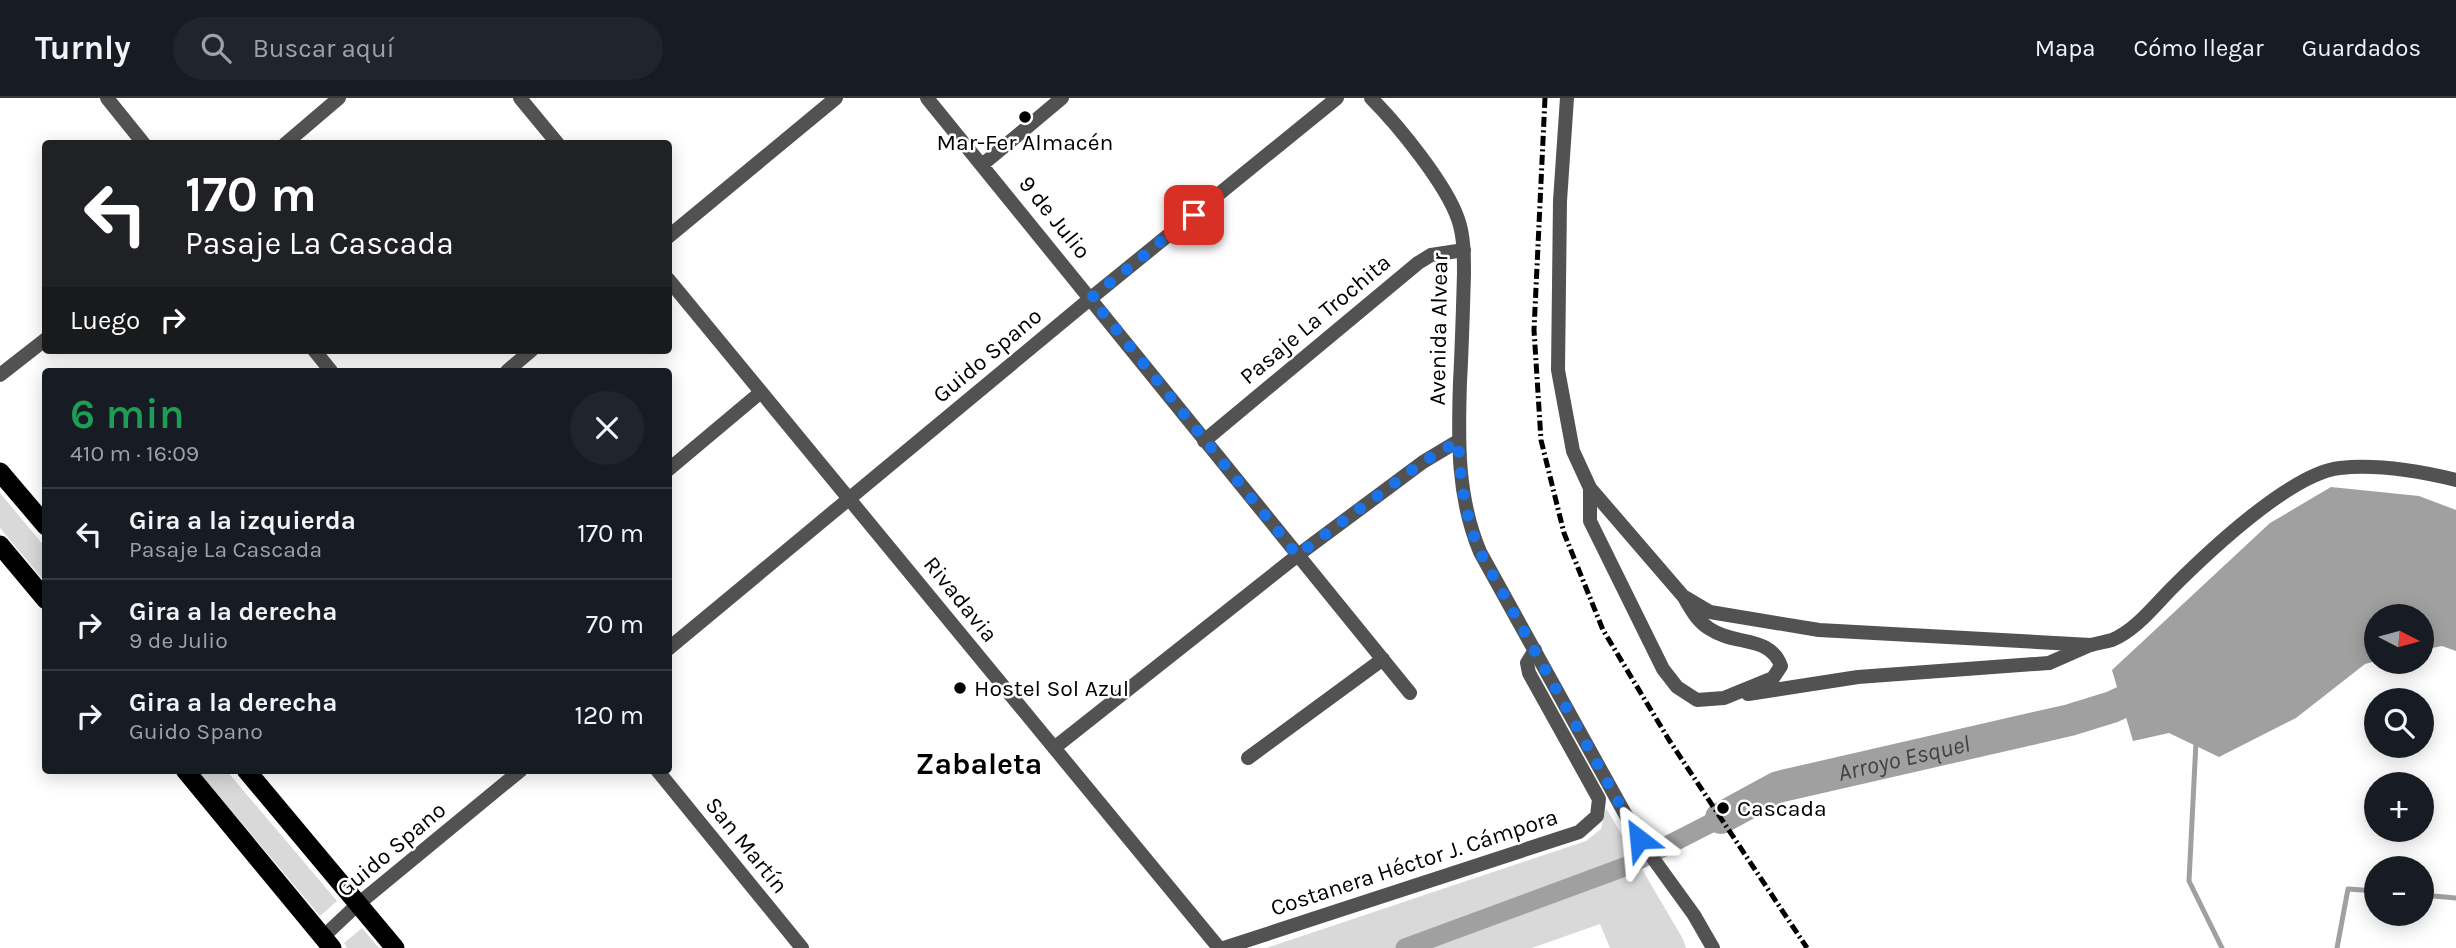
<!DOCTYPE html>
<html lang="es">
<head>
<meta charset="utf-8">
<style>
  body { margin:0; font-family:Karla,sans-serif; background:#20242c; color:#f1f3f6; height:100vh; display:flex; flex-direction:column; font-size:26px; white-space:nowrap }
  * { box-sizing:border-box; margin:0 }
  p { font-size:23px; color:#9ea1a6 }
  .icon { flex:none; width:38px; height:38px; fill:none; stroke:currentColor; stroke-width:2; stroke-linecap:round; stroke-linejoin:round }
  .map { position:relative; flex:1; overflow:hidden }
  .panel { position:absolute; left:42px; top:270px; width:630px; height:406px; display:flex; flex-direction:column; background:#171b24; border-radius:7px; box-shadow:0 4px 18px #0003 }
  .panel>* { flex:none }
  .guide { position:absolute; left:42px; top:42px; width:630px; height:214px; border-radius:7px; box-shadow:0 4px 18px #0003; background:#202124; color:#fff; overflow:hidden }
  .needle { width:46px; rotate:96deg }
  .controls { position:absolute; left:2364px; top:506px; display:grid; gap:14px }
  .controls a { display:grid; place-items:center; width:70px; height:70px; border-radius:50%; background:#171b24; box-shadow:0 4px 18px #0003; font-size:35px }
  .pin { position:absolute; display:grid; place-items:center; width:60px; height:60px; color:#fff; margin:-30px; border-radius:14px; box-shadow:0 4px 10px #0006 }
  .me { position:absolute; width:77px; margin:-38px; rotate:331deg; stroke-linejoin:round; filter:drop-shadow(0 0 5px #0008) }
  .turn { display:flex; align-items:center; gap:24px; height:147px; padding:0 28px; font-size:32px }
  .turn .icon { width:91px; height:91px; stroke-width:2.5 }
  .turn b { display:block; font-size:49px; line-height:60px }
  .then { display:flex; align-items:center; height:66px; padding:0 28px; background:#0003; gap:14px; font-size:26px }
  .round { display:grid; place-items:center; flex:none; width:74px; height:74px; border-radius:37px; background:#20242c }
  .summary { display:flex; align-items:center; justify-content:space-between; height:119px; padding:0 28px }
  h1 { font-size:42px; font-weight:600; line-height:52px; color:#1e9e55 }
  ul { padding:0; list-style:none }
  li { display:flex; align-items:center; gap:21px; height:91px; padding:0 28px; border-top:2px solid #363941 }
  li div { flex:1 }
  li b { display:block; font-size:26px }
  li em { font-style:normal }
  header { display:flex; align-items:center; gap:42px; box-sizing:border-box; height:98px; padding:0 35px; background:#171b24; border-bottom:2px solid #363941 }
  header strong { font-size:33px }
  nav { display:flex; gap:38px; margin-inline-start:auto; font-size:24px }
  .search { width:490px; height:63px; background:#20242c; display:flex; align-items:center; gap:18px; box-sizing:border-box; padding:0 24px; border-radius:38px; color:#9ea1a6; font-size:26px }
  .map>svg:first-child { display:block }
  .green { fill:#d9d9d9 }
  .water { fill:#a0a0a0 }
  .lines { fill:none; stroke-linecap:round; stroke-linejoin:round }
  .stream { stroke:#a0a0a0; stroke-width:5 }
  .canal { stroke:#a0a0a0; stroke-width:19 }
  .river { stroke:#a0a0a0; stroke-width:32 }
  .minor { stroke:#525252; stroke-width:14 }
  .tertiary { stroke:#525252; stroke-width:14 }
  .trunk { stroke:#000; stroke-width:19 }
  .rail { stroke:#000; stroke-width:5; stroke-dasharray:10 3.5 2 3.5; stroke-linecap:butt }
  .route { stroke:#1a73e8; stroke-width:12; stroke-dasharray:0 21.6 }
  .poi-dot { fill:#000; stroke:#fff; stroke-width:2.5 }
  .labels { text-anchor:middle; stroke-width:5; stroke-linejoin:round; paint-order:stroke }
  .poi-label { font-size:23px; fill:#000; stroke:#fff; text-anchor:start }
  .street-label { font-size:23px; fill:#000; stroke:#fff }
  .water-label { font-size:24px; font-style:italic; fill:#414141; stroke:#fff }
  .district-label { font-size:30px; font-weight:bold; fill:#000; stroke:#fff }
</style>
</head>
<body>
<header>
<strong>Turnly</strong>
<div class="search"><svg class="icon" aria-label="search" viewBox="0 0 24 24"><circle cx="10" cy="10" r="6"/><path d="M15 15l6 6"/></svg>Buscar aquí</div>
<nav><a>Mapa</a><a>Cómo llegar</a><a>Guardados</a></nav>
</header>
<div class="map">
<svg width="2456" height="850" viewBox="0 0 2456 850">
  <rect width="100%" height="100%" fill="#fff"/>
  <path class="green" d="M0,395L45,449V484L0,430Z
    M197,672H226L337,803L320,818Z
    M1606,710L1683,841L1686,850H1610L1600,826L1532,850H1266L1586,743L1601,731Z
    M362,830L379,850H347L344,845Z"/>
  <path class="water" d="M2331,389L2419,398L2456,412V553L2442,548L2422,552V518H2376V563L2365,566L2296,620L2219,659L2169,635L2133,643L2112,572L2270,425Z"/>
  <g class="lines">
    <path class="stream" d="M2196,644L2189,783L2222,850
      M2422,797L2456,800
      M2337,850L2348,791L2376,793"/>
    <path class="canal" d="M1405,850L1627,768L1721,720"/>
    <path class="river" id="s1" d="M1721,720L1778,689L2070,622L2112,609L2160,587"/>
    <path class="minor" d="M107,0L144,46
      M520,0L558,46
      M927,0L1410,595
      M1567,0L1560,103L1558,272L1573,353L1590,390L1683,498L1710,514L1819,532L2091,547C2098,545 2105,544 2112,542C2135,533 2155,507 2172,490C2207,455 2291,375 2340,370C2377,366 2419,373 2456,382
      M285,46L339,0
      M982,67L1062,0
      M668,139L836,0
      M668,181L1219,850
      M314,252L331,273
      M507,273L532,252
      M0,277L46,241
      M1204,343L1418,165L1431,157L1464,152
      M668,372L761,294
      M1590,390V423L1663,571L1677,589L1697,602L1724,600L1773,580L1781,568C1770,537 1735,548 1710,531C1698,524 1692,513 1685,501
      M1748,596L1858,579L2049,565L2090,547
      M1054,650L1298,457L1423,364L1458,343
      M1248,660L1383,561
      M657,672L802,850
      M1224,850L1579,734L1597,718L1599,701L1529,575L1527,565L1535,552"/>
    <path class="tertiary" d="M1371,0C1398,27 1446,86 1458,121C1464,138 1464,157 1464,175C1463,211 1462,248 1460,284C1458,343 1457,399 1480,454L1639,741L1694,817L1713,850
      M668,551L1091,200L1337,0
      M323,839L357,807L521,672"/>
    <path class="trunk" d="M0,374L46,428
      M0,447L46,502
      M185,672L332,850
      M246,672L395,850"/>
    <path class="rail" d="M1545,0L1534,232L1541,342L1564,435L1603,532L1669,642L1807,850"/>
  </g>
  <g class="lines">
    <path class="route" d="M1194,117L1091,200L1297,457L1423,364L1458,343C1461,384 1464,416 1480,454L1639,741"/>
  </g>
  <g class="poi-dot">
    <circle cx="1025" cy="19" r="7"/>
    <circle cx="960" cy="590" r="7"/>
    <circle cx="1723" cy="710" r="7"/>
  </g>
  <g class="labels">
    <g class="poi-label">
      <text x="1025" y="52" text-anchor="middle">Mar-Fer Almacén</text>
      <text x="974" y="598">Hostel Sol Azul</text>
      <text x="1737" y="718">Cascada</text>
    </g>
    <g class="street-label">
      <text transform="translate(1055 119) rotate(51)" y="8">9 de Julio</text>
      <text transform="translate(1315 221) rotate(-40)" y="8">Pasaje La Trochita</text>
      <text transform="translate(1438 231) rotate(-89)" y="8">Avenida Alvear</text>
      <text transform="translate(987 257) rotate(-40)" y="8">Guido Spano</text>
      <text transform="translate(961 501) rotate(51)" y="8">Rivadavia</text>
      <text transform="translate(747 747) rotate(51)" y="8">San Martín</text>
      <text transform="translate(391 751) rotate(-40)" y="8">Guido Spano</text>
      <text transform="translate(1414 764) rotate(-18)" y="8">Costanera Héctor J. Cámpora</text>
    </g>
    <g class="water-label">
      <text dy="8" stroke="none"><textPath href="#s1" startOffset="194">Arroyo Esquel</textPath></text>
    </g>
    <g class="district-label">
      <text x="979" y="676">Zabaleta</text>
    </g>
  </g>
</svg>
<div class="controls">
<a><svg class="needle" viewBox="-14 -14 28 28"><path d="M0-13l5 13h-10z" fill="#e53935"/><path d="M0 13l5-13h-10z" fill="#9ea1a6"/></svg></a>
<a><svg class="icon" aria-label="search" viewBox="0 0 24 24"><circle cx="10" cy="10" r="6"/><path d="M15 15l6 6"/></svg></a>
<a>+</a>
<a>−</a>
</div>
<div class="pin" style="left:1194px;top:117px;background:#d93025"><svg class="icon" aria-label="arrive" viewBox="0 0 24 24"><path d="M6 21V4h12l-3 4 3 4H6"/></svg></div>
<svg class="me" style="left:1639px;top:741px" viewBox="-20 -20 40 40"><path d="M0-17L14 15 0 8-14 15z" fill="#1a73e8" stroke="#fff" stroke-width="4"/></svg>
<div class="guide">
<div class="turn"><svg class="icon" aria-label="left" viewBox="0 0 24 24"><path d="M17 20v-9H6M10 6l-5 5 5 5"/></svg><div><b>170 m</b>Pasaje La Cascada</div></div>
<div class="then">Luego<svg class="icon" aria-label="right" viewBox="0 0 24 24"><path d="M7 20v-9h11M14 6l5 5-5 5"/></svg></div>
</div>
<section class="panel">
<div class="summary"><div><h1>6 min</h1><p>410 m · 16:09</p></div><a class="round"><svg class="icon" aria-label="close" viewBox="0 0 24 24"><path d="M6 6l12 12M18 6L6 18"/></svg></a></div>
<ul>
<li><svg class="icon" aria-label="left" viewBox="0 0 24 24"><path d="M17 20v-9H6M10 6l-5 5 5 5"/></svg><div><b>Gira a la izquierda</b><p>Pasaje La Cascada</p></div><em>170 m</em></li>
<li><svg class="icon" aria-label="right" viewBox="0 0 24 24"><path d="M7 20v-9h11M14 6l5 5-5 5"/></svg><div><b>Gira a la derecha</b><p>9 de Julio</p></div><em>70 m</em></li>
<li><svg class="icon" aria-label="right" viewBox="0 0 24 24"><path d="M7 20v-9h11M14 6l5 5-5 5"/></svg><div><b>Gira a la derecha</b><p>Guido Spano</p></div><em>120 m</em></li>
</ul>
</section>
</div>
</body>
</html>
